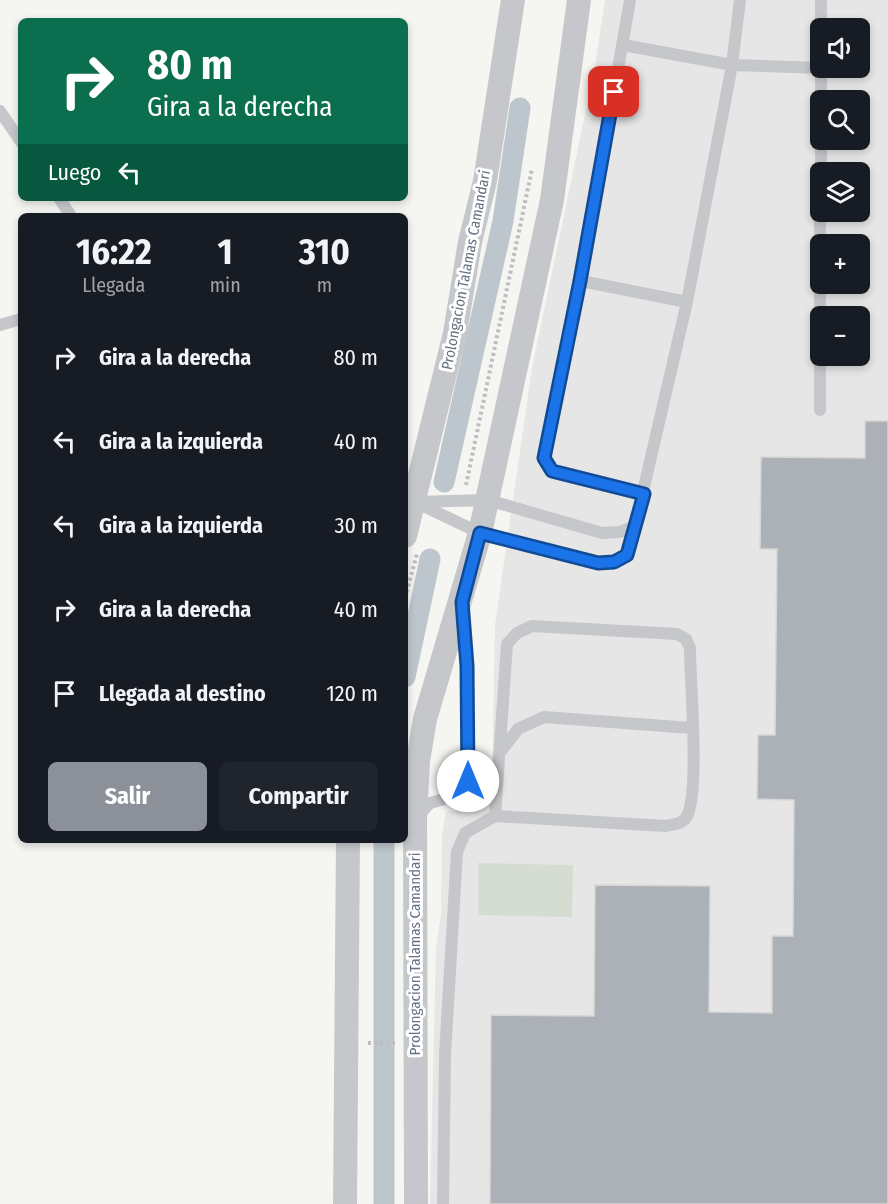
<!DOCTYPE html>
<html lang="es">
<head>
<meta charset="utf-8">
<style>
  body { margin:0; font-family:"Fira Sans Condensed",sans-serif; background:#20242c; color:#f1f3f6; height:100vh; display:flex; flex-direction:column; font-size:22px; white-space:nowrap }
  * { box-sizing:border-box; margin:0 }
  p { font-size:20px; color:#9ea1a6 }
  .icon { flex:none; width:33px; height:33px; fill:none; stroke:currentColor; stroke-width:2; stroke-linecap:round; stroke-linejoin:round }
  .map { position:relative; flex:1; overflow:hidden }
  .drawer { position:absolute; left:18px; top:213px; width:390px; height:630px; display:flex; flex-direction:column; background:#171b24; border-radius:9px; box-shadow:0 3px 9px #0003 }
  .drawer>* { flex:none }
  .top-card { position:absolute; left:18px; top:18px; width:390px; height:183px; border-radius:9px; box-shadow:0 3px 9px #0003; background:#0b6e4f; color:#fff; overflow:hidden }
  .buttons { position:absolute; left:810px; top:18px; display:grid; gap:12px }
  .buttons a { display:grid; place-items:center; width:60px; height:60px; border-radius:9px; background:#171b24; box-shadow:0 3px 9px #0003; font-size:30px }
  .pin { position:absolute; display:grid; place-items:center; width:51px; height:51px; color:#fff; margin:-26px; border-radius:12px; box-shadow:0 3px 9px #0006 }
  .me { position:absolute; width:66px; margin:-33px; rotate:0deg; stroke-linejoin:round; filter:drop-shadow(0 0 4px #0008) }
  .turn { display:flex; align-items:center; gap:21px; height:126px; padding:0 30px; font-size:27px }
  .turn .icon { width:78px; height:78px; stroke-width:2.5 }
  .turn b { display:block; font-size:42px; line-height:51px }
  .then { display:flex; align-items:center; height:57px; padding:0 30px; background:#0003; gap:12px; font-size:22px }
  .eta { display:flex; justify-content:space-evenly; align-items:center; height:102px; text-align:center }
  .eta b { font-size:36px; font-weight:700; line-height:42px }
  .primary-button { display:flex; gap:12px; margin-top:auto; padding:12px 30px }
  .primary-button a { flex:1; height:69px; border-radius:9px; background:#8c9099; color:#fff; font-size:24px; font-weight:700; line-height:69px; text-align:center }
  .primary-button a+a { background:#20242c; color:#f1f3f6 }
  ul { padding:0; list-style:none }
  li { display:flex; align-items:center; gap:18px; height:84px; padding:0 30px }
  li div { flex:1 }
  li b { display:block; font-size:22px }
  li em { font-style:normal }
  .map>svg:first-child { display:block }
  .built { fill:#e5e6e5; fill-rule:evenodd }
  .green { fill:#d5dcd2 }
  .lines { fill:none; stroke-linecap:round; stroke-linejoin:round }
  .canal { stroke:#bdc6cd; stroke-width:21 }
  .building { fill:#abb1b7; stroke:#d6d6d4; stroke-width:1.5 }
  .path { stroke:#bcbec0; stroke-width:4; stroke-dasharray:3 3; stroke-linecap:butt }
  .lane { stroke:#c5c7cb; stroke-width:12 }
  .street { stroke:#c5c7cb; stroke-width:24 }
  .route-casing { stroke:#114b97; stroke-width:15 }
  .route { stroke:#1a73e8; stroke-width:10 }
  .labels { text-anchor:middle; stroke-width:6; stroke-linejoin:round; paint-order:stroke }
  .street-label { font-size:15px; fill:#647182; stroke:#fff }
</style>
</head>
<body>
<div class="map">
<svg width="888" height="1204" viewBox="0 0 888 1204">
  <rect width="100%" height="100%" fill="#f5f5f1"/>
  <path class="built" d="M605,0H888V1204H430L436,949L441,914L442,835L446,812L483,806L492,786L495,625L532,368L594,72ZM820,28H860V68H820ZM820,100H860V140H820ZM820,172H860V212H820ZM820,244H860V284H820ZM820,316H860V356H820Z"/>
  <path class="green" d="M478,863L573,865L572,917L478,915Z"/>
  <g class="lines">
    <path class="canal" d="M444,482L503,221L520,108
      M405,677L430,559
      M384,1204V840"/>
  </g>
  <path class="building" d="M865,421H888V1204H490L491,1015L594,1016L595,885L710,886L709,1012L772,1013V936H793L794,800L757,799L758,735H775L777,549H760L761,457L865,458Z"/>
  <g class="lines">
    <path class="path" d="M466,485L532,169
      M405,598L417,554
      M368,1043H396"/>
    <path class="lane" d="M630,0L581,281L544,458L552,471L644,494
      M821,28V0
      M623,45L732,65L821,68
      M821,100V68
      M0,111L21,142
      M821,172V140
      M59,198L71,216
      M581,281L687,302
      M0,325L21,319
      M820,410V203
      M488,500L602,533L620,532L635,526L627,555L614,563H599L480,533L415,502Z
      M635,526L687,302L732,65L740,0
      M502,750L518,729L544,717L691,728
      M418,816L430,803L462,794L468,781L467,666L462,618
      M443,1204L445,1055L457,852L465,833L495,816L666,826C674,824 683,824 687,816C700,790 690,683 690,648L686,639L677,634L532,626L517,633L507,644L495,816"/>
    <path class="street" d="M405,536L455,333L470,242L485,181L513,0
      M345,1204L348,840
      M416,1204L415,819L418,761L425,719L480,533L552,200L579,0"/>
  </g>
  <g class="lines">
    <g class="route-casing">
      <path id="route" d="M468,781L467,666L462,602L480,533L598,563L614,562L627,555L644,494L552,471L544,458L580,281L614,92"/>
    </g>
    <use href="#route" class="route"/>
  </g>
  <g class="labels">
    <g class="street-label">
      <text transform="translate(466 270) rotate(-79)" y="5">Prolongacion Talamas Camandari</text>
      <text transform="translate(415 954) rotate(-90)" y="5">Prolongacion Talamas Camandari</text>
    </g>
  </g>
</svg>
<div class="buttons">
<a><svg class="icon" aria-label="sound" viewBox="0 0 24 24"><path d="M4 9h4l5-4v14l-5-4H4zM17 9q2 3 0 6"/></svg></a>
<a><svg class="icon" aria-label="search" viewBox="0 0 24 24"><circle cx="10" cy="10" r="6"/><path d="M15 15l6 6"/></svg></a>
<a><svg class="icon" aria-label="layers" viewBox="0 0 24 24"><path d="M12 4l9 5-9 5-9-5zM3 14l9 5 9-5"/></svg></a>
<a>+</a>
<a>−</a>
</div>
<div class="pin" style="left:614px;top:92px;background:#d93025"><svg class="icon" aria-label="arrive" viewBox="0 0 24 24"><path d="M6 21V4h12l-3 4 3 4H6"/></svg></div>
<svg class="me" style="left:468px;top:781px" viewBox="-20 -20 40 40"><circle r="19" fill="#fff"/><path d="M0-13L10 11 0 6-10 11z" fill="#1a73e8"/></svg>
<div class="top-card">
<div class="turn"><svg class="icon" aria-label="right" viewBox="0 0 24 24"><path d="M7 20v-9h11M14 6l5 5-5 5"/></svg><div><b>80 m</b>Gira a la derecha</div></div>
<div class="then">Luego<svg class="icon" aria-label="left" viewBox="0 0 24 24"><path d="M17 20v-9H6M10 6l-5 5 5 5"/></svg></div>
</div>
<section class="drawer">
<div class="eta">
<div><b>16:22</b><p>Llegada</p></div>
<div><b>1</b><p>min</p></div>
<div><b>310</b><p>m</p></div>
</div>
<ul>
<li><svg class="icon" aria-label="right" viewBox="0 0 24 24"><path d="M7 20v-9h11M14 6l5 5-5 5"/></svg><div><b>Gira a la derecha</b></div><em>80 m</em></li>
<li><svg class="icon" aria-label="left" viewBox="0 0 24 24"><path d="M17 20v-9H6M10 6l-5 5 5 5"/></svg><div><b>Gira a la izquierda</b></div><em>40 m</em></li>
<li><svg class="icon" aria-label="left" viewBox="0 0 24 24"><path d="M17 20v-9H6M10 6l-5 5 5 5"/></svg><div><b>Gira a la izquierda</b></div><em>30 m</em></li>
<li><svg class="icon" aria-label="right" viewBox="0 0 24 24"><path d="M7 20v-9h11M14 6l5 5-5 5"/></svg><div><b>Gira a la derecha</b></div><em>40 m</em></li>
<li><svg class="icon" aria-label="arrive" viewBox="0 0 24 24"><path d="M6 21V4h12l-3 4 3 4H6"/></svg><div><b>Llegada al destino</b></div><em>120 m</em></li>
</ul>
<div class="primary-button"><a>Salir</a><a>Compartir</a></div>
</section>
</div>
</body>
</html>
